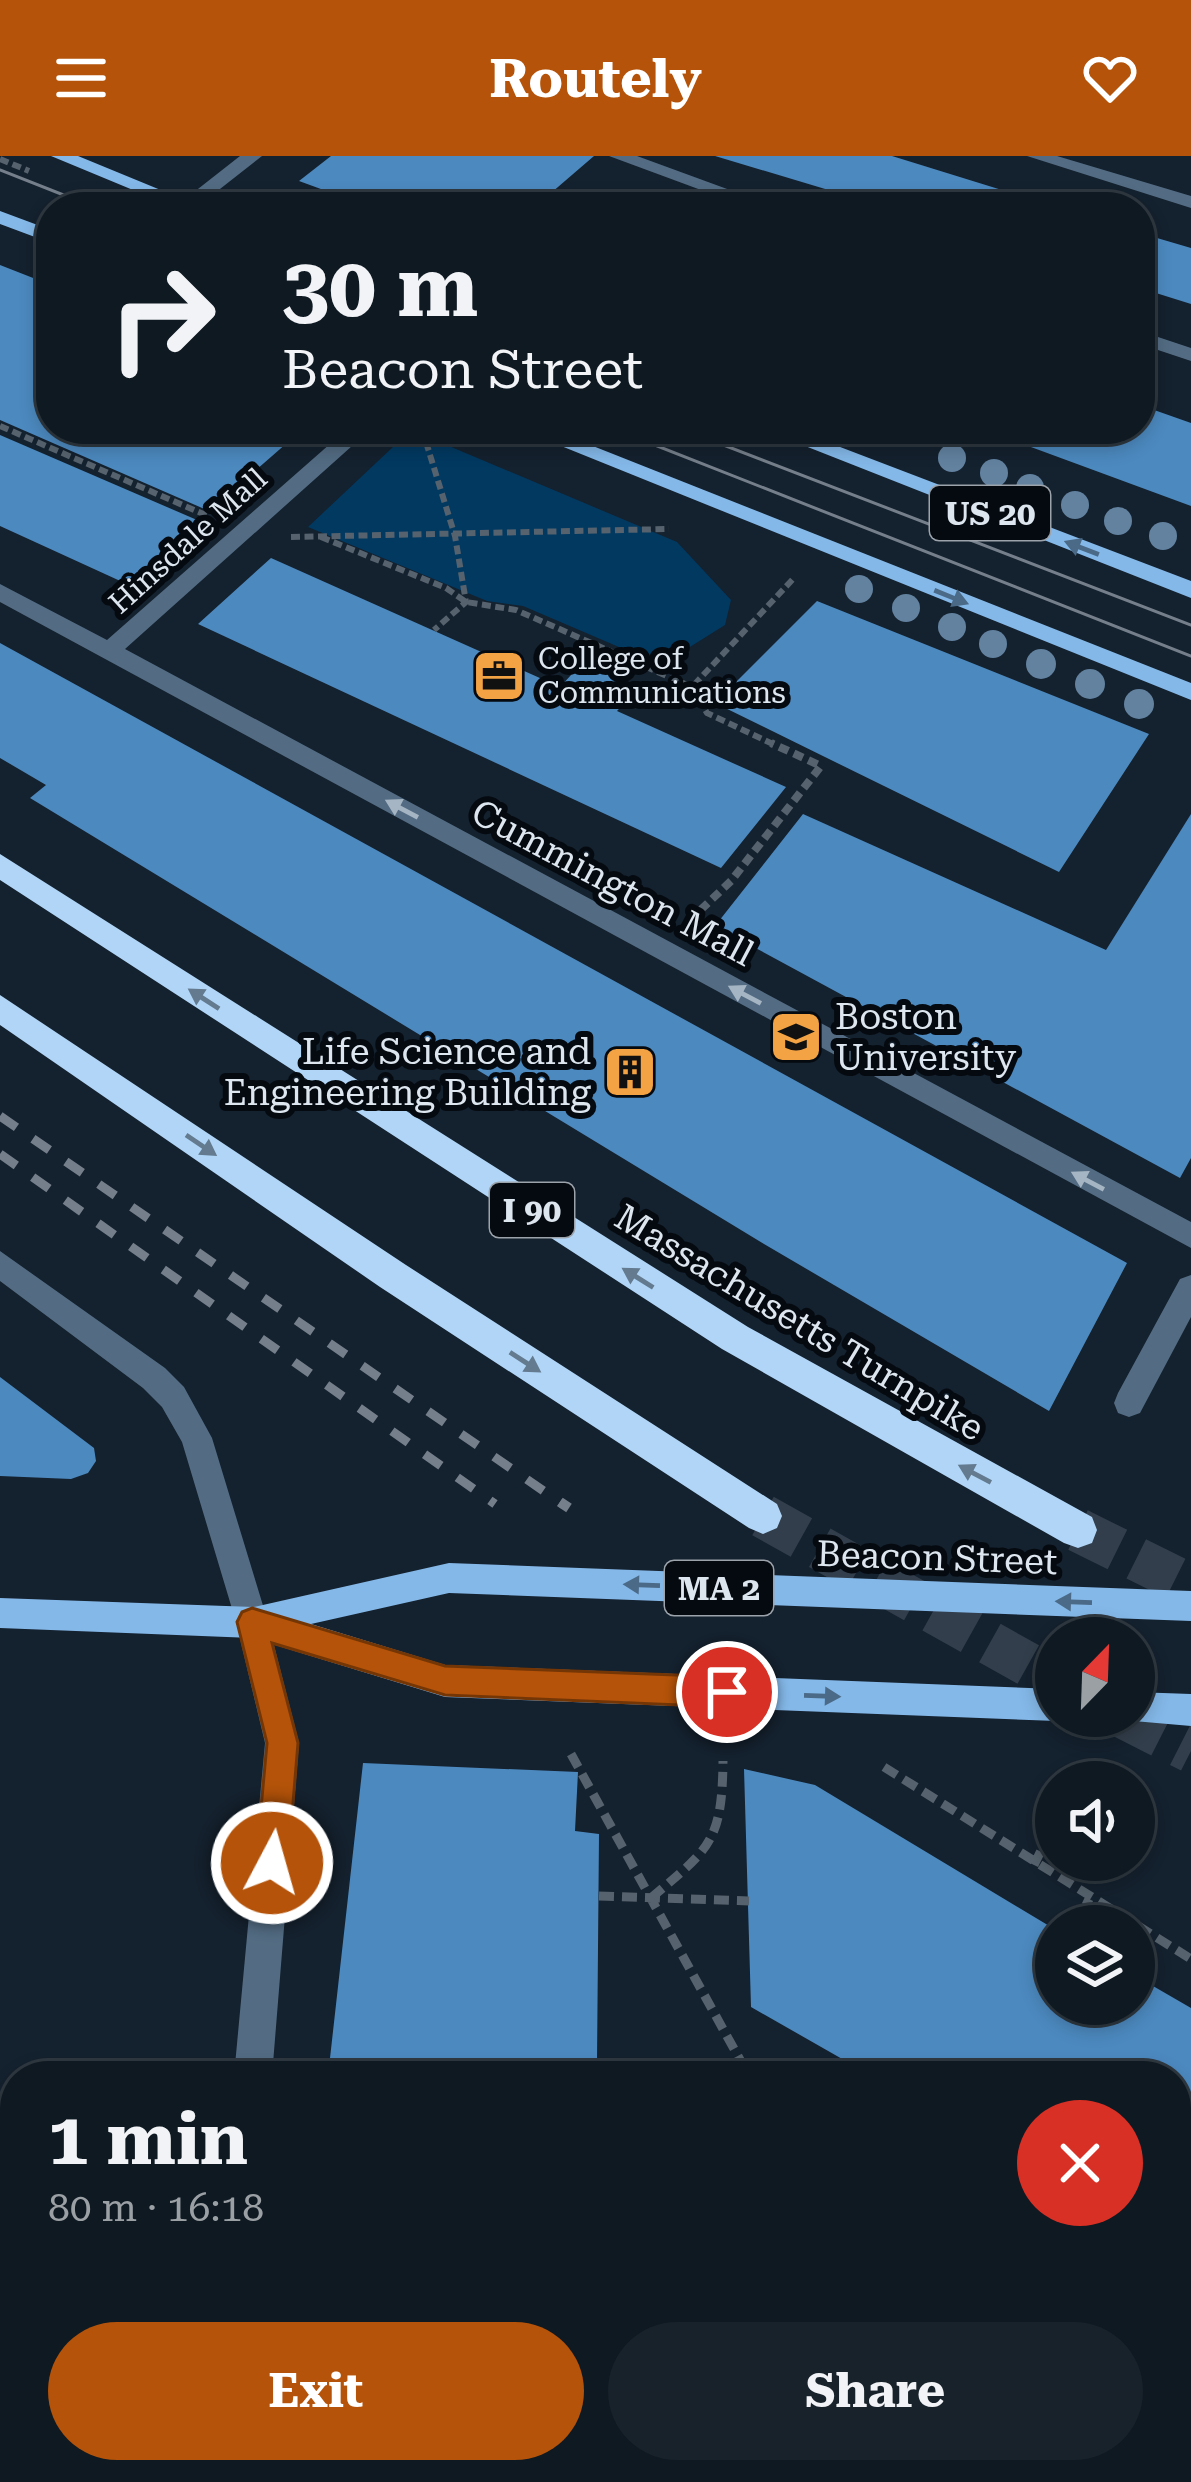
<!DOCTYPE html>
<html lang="en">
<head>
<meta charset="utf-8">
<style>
  body { margin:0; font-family:"Roboto Serif",serif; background:#18222a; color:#f1f3f6; height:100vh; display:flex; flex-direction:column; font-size:45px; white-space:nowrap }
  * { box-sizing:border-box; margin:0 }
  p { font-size:39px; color:#9ba0a5 }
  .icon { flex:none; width:66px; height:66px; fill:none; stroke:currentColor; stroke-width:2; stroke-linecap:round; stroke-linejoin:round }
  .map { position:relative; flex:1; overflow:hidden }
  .panel { position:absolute; left:0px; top:1905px; width:1191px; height:423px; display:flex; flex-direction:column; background:#0f1922; border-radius:48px 48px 0 0; box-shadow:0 6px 18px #0003,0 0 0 3px #2f3840 }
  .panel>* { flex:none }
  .banner { position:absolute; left:36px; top:36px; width:1119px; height:252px; border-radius:48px; box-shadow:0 6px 18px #0003,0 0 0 3px #2f3840; background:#0f1922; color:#f1f3f6; overflow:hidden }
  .needle { width:78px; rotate:23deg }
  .buttons { position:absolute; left:1035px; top:1461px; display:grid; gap:24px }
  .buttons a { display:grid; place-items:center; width:120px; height:120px; border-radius:50%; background:#0f1922; box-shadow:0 6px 18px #0003,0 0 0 3px #2f3840; font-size:60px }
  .pin { position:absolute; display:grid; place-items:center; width:102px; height:102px; color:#fff; margin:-51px; border:6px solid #fff; border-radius:50%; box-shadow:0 3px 12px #0007 }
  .me { position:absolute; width:132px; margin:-66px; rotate:6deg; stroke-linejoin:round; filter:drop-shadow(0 0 9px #0008) }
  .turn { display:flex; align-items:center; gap:42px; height:252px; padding:0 48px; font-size:54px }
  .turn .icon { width:156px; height:156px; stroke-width:2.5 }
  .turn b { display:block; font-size:84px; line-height:102px }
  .round { display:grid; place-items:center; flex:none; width:126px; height:126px; border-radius:63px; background:#18222a }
  .overview { display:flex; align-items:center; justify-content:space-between; height:204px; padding:0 48px }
  h1 { font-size:72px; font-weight:700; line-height:90px }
  .button { display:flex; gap:24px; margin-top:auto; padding:24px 48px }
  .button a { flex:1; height:138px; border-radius:72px; background:#b45309; color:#fff; font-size:48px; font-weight:700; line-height:138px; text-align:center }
  .button a+a { background:#18222a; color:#f1f3f6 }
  header { display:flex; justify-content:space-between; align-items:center; height:156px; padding:0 48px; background:#b45309; color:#fff; font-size:54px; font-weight:700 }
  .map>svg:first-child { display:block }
  .green { fill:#023961 }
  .building { fill:#4c89bf }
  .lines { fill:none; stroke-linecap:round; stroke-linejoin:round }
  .highway-tunnel { stroke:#323e4b; stroke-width:44; stroke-dasharray:44 21; stroke-linecap:butt }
  .path-far2 { stroke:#56626d; stroke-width:6; stroke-dasharray:9 4.5; stroke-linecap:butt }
  .path-far1 { stroke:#56626d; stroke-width:8; stroke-dasharray:10 6; stroke-linecap:butt }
  .path { stroke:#56626d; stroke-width:9; stroke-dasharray:15 8; stroke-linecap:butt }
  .minor { fill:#536c83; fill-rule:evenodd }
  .major { fill:#84b8e8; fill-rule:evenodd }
  .highway { fill:#b0d5f7; fill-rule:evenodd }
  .tram { stroke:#757f8b; stroke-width:3 }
  .rail-far1 { stroke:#757f8b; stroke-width:9; stroke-dasharray:20 20; stroke-linecap:butt }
  .rail { stroke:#757f8b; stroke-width:10; stroke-dasharray:26 26; stroke-linecap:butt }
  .tree { fill:#6282a0 }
  .oneway { fill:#4b6a87 }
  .oneway2 { fill:#a6b5c3 }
  .oneway3 { fill:#637a8f }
  .route { fill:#b45309; stroke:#753606; stroke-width:3 }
  .labels { text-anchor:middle; stroke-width:12; stroke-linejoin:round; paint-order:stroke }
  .far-street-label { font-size:30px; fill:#dde5ee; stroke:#050a10 }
  .far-poi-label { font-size:30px; fill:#dde5ee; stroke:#050a10; text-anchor:start }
  .shield { fill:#050a10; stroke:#9ca3ab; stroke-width:3 }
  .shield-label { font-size:33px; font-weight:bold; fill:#dde5ee }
  .street-label { font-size:36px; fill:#dde5ee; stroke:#050a10 }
  .poi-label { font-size:36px; fill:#dde5ee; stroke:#050a10; text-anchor:start }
</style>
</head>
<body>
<header><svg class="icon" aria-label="menu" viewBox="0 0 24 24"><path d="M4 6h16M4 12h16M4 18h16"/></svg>Routely<svg class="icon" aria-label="heart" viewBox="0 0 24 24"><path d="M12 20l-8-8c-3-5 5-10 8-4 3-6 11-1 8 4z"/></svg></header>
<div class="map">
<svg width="1191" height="2326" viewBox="0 0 1191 2326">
  <rect width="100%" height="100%" fill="#14212e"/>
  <path class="green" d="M411,274L677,386L731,444L725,469L661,509L523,450L487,445L308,371Z"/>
  <path class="building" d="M331,0H594L551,37L588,51H370L299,25Z
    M715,0H892L1054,50L885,51Z
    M1140,77L1191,92V148L1140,132Z
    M0,109L51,129V273H303L209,355L0,264Z
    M1140,249L1191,267V350L982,273H1140Z
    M0,279L204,367L129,429L0,370Z
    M271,402L560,531L582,507L638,532L617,555L786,631L721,712L198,468Z
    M817,445L1149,578L1059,716L715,547Z
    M0,487L1127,1107L1049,1255L764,1088L30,642L46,629L0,602Z
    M803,658L1106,794L1191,658V1002L1180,1022L715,770Z
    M0,1221L94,1292L96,1305L88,1317L71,1323L0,1320Z
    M363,1607L578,1616L575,1675L599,1678L597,1905L604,1920H328Z
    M744,1613L815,1629L1056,1774V1848H1134V1819L1191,1852V2096L1176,2095V1920H872L751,1851Z"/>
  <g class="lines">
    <path class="highway-tunnel" d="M763,1360L1056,1524
      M1078,1374L1191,1430
      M1122,1560L1191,1595"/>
    <path class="path-far2" d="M0,3L29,15
      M0,270L208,360
      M422,273L455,380L466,446L434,474
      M291,381L669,373
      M321,381L446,432L466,446L516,454L692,531L794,422
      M692,531L707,557L777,590"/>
    <path class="path-far1" d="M689,765L731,725L821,610L771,587"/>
    <path class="path" d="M571,1598L749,1920
      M884,1611L1191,1803
      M1102,1704L1109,1708
      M1034,1709L1051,1674L1056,1677
      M599,1740L749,1745
      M651,1742C710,1692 722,1686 723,1605
      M1076,1770L1089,1743"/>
    <path class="minor" d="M240,0H262L197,51H175Z
      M609,0H637L776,51H747Z
      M1027,0H1057L1191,40V52Z
      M1140,175L1191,192V205L1140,188Z
      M347,273H371L125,493L1191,1066V1092L0,446V428L107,484Z
      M0,1095L165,1212L184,1231L212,1282L268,1466L299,1587L272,1920H234L265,1587L236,1466L182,1286L162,1251L143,1232L0,1125Z
      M1191,1119V1161L1140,1257L1129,1261L1118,1257L1114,1247L1118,1237L1180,1123Z
      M1176,2191H1191V2231H1176Z
      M403,2313H598L593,2326H403Z"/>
    <path class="major" d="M51,0H78L202,51H174Z
      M0,55L51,74V87L0,68Z
      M519,273H550L1191,527V544Z
      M762,273H793L1191,425V442Z
      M449,1407L1191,1435V1465L449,1437L311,1468L445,1509L1056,1533V1560H1068L1056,1565L445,1541L252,1482L0,1472V1442L254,1451Z
      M1134,1536L1191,1538V1570L1122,1564L1121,1560H1134Z"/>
    <path class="highway" d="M0,698L748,1171L1092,1361L1097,1374L1092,1387L1078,1392L1064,1387L722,1193L0,724Z
      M0,839L406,1109L777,1348L782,1360L777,1372L763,1378L749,1372L380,1131L0,869Z"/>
    <path class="tram" d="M0,14L94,51
      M614,273L1191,500
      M682,273L1191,469"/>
    <path class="rail-far1" d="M0,960L564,1349
      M0,998L495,1348"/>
    <path class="rail" d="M560,1346L569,1352"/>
  </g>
  <g class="tree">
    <circle cx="952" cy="302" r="14"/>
    <circle cx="994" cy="317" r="14"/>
    <circle cx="1030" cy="332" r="14"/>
    <circle cx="1075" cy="349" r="14"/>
    <circle cx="1118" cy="365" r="14"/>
    <circle cx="1163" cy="380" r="14"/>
    <circle cx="859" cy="433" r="14"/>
    <circle cx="906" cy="452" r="14"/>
    <circle cx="952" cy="471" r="14"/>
    <circle cx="993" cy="488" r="14"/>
    <circle cx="1041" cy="508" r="15"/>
    <circle cx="1090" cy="528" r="15"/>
    <circle cx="1139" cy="548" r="15"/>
  </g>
  <defs><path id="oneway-solid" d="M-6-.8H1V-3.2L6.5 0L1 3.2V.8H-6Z" transform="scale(3)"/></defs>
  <g class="oneway">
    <use href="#oneway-solid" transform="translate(1082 392) rotate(-159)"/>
    <use href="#oneway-solid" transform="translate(951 441) rotate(22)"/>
    <use href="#oneway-solid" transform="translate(642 1429) rotate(-178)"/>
    <use href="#oneway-solid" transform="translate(1074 1446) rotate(-178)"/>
    <use href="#oneway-solid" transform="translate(822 1540) rotate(2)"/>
  </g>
  <g class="oneway2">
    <use href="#oneway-solid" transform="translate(402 653) rotate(-152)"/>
    <use href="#oneway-solid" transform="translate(745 839) rotate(-152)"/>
    <use href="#oneway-solid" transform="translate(1088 1025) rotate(-152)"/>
  </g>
  <g class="oneway3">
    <use href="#oneway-solid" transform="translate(204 843) rotate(-147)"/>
    <use href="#oneway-solid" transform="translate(201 989) rotate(34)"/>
    <use href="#oneway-solid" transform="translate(638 1122) rotate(-148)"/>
    <use href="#oneway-solid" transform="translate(525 1206) rotate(33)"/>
    <use href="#oneway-solid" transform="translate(975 1318) rotate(-152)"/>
  </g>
  <path class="route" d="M252,1452L445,1510L727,1521L738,1526L742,1536L738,1546L727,1551L445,1539L272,1487L298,1587L288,1707L284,1718L272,1723L261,1718L256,1707L267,1587L237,1466L242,1456Z"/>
  <defs>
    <g id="office-square" transform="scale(2.7)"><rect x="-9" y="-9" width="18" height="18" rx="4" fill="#f4a344" stroke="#050a10"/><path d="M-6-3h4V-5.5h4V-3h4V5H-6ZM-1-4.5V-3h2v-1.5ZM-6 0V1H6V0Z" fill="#111"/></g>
    <g id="university-square" transform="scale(2.7)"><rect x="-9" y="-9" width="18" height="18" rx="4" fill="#f4a344" stroke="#050a10"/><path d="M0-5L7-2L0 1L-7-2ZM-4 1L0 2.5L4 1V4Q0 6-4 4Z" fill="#111"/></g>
    <g id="building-square" transform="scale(2.7)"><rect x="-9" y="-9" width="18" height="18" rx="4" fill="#f4a344" stroke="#050a10"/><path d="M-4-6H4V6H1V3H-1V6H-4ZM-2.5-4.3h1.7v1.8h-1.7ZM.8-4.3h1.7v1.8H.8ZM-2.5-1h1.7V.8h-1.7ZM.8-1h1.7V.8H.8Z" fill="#111"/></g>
  </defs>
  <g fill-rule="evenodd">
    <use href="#office-square" x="499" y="520"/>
    <use href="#university-square" x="796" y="881"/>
    <use href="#building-square" x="630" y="916"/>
  </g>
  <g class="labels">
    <g class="far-street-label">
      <text transform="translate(188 385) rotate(-42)" y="10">Hinsdale Mall</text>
    </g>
    <g class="far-poi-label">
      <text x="538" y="513">College of<tspan x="538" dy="34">Communications</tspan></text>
    </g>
    <g class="shield">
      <rect x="930" y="330" width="120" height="54" rx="9"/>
      <rect x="490" y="1027" width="84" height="54" rx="9"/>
      <rect x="665" y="1405" width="108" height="54" rx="9"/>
    </g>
    <g class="shield-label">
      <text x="990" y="369">US 20</text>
      <text x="532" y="1066">I 90</text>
      <text x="719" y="1444">MA 2</text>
    </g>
    <g class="street-label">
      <text transform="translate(613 726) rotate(28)" y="13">Cummington Mall</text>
      <text transform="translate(800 1166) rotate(31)" y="13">Massachusetts Turnpike</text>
      <text transform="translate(937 1401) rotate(2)" y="13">Beacon Street</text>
    </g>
    <g class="poi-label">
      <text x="835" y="873">Boston<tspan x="835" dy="41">University</tspan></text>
      <text x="591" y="908" text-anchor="end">Life Science and<tspan x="591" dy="41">Engineering Building</tspan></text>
    </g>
  </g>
</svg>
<div class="buttons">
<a><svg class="needle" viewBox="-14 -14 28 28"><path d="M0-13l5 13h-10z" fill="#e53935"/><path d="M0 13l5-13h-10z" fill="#9ba0a5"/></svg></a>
<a><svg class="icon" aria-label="sound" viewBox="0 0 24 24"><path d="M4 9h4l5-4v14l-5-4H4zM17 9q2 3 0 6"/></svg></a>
<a><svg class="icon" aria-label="layers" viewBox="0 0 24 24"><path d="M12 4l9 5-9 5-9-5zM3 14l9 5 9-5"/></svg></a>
</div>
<div class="pin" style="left:727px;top:1536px;background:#d93025"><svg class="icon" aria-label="arrive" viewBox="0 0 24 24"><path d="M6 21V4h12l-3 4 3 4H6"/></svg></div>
<svg class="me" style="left:272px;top:1707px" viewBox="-20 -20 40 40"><circle r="17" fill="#b45309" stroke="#fff" stroke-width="3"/><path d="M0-11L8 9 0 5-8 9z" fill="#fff"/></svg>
<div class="banner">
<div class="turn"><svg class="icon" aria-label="right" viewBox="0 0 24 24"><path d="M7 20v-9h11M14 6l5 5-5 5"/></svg><div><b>30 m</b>Beacon Street</div></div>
</div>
<section class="panel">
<div class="overview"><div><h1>1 min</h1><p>80 m · 16:18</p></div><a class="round" style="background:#d93025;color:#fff"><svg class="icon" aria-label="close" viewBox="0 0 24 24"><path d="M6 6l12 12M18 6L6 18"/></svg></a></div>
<div class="button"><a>Exit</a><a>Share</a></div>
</section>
</div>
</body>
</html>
